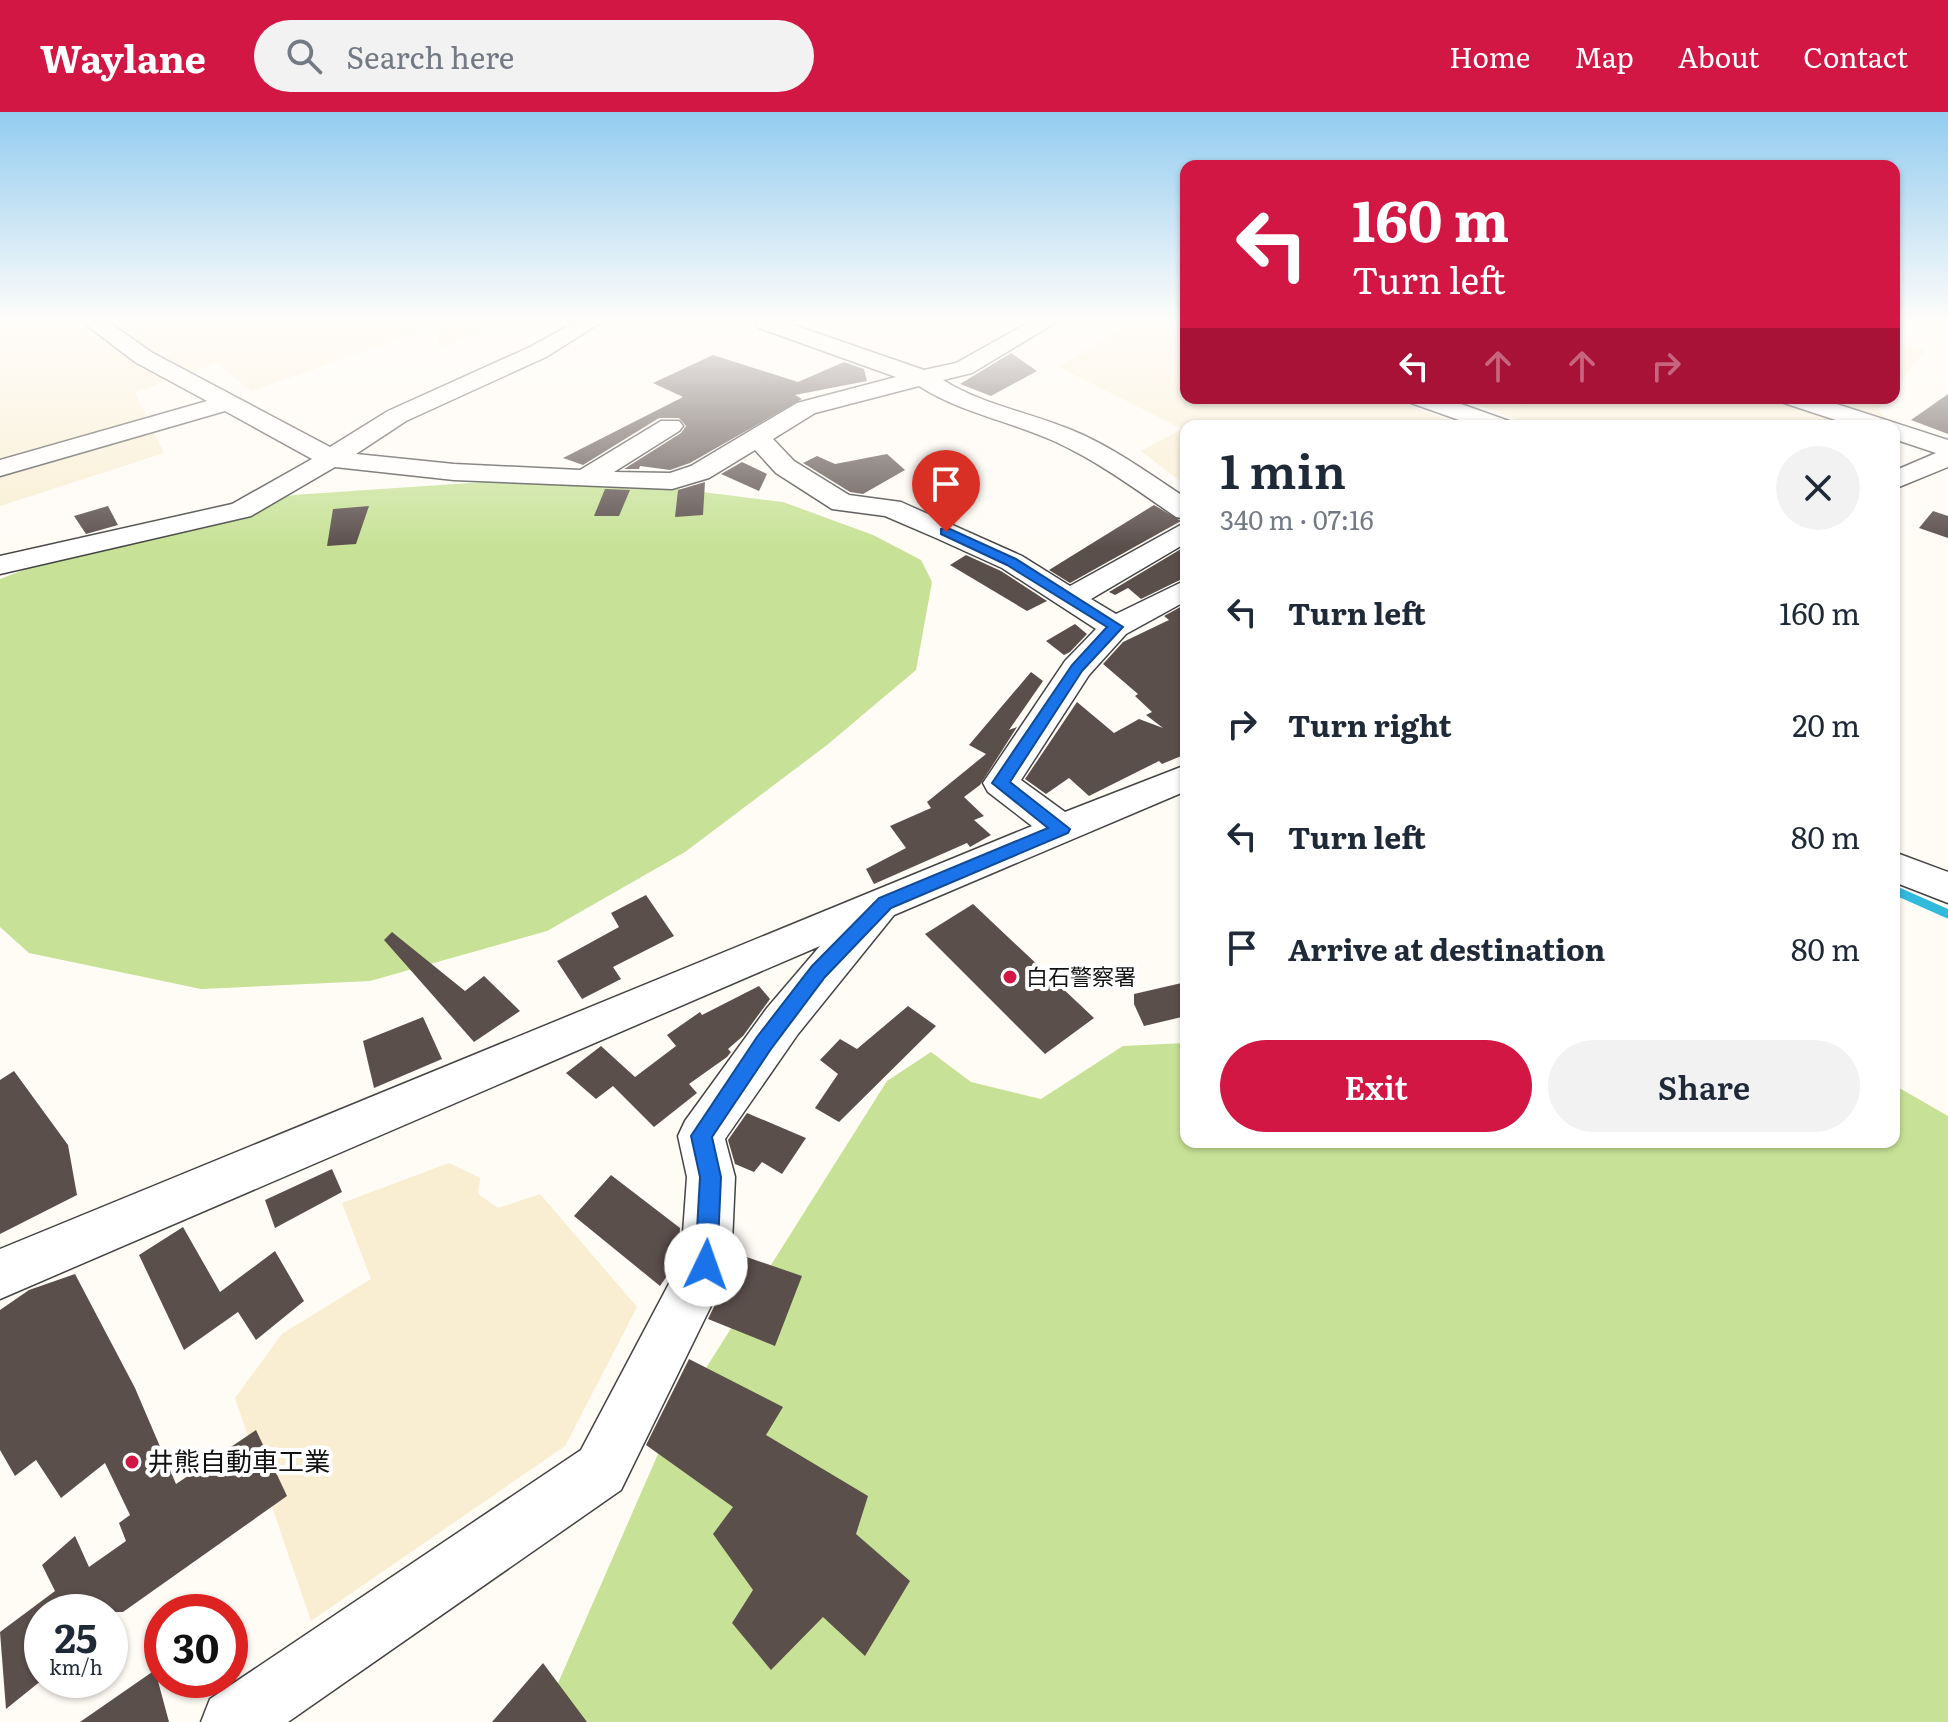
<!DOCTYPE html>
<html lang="en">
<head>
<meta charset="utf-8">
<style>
  body { margin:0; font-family:Literata,"Noto Sans JP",serif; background:#f2f2f3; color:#1f2937; height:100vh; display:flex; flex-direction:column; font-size:30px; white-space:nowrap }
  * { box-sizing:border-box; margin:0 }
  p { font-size:26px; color:#747a83 }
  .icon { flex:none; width:44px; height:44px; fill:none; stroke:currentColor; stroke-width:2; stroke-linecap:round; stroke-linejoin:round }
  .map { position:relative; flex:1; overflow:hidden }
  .side { position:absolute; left:1180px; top:308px; width:720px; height:728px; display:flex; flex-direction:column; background:#fff; border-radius:16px; box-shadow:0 2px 6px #0004 }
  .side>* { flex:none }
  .banner { position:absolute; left:1180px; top:48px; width:720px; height:244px; border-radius:16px; box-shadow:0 2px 6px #0004; background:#d21745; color:#fff; overflow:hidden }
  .speed { position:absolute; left:24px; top:1482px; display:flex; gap:16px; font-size:40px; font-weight:700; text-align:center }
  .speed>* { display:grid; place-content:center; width:104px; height:104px; border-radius:50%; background:#fff; box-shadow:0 2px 6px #0004; line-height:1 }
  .speed small { font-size:20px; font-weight:400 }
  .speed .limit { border:12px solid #d22; background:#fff; color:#111 }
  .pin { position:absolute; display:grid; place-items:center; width:68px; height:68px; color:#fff; margin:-82px -34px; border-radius:50% 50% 50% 0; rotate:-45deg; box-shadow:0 0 8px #0007 }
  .pin .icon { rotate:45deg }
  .me { position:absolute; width:88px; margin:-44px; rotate:3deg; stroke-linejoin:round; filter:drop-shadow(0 0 6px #0008) }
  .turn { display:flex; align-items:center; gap:28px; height:168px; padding:0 40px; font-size:36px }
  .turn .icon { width:104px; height:104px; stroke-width:2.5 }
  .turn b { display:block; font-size:56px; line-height:68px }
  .lanes { display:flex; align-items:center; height:76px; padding:0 40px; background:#0003; justify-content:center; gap:40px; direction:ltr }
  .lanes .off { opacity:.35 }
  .round { display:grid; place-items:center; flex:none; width:84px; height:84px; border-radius:42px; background:#f2f2f3 }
  .head { display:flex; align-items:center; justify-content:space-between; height:136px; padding:0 40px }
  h1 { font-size:48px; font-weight:600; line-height:60px }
  .cta { display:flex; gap:16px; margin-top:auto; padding:16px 40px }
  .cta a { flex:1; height:92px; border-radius:48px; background:#d21745; color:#fff; font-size:32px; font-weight:600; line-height:92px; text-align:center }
  .cta a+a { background:#f2f2f3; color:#1f2937 }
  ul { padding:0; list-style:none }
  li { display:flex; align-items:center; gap:24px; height:112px; padding:0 40px }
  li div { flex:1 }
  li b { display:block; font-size:30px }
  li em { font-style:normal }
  header { display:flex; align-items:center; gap:48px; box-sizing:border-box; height:112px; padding:0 40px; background:#d21745; color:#fff }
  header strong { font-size:38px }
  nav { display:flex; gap:44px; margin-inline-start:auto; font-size:28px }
  .search { width:560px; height:72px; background:#f2f2f3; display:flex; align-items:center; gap:20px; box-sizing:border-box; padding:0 28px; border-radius:44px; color:#747a83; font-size:30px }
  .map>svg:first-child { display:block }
  .farmland { fill:#f9eed1 }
  .forest { fill:#c7e296 }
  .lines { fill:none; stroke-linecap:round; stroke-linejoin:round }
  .stream { stroke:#31badc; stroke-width:9 }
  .building { fill:#5b4f4c }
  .minor-casing { stroke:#444; stroke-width:3 }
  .minor { fill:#fff; fill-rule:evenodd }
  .route { fill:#1a73e8; stroke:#114b97; stroke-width:2 }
  .poi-dot { fill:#d21745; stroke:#fff; stroke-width:3 }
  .labels { text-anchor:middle; stroke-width:8; stroke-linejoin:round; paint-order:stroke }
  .poi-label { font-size:22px; fill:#111; stroke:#fff; text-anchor:start }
  .near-poi-label { font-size:26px; fill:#111; stroke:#fff; text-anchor:start }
</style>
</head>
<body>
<header>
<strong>Waylane</strong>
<div class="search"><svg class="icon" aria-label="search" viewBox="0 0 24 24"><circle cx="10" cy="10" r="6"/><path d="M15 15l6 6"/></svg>Search here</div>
<nav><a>Home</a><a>Map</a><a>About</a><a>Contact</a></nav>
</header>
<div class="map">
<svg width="1948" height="1610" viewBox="0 0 1948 1610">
  <rect width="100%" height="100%" fill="#fffbf5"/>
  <path class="farmland" d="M0,211H503L439,238L437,214L251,279L217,251L135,280L164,341L0,394Z
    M1129,211H1186V286H1389L1464,314H1186V374L1141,339L1182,317L1059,255Z
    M1894,229L1926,238L1894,278Z
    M1457,286H1888L1879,297L1890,314H1535Z
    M449,1051L480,1066L478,1082L498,1096L540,1082L637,1195L565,1334L311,1509L235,1286L282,1222L371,1167L342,1091Z"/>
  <path class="forest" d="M574,364L783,390L873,423L921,448L932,470L916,558L827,633L685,740L547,819L370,869L201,877L29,841L0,815V467L131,417L293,383Z
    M1186,931V1030H1894V973L1948,1004V1610H541L672,1310L887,969L931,940L971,970L1041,987L1123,934Z"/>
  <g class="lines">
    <path class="stream" d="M1894,778L1948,802"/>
  </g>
  <path class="building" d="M1011,241L1037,259L991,284L960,272Z
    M713,243L798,270L844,250L864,257L867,269L795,283L802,287L690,351L670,358L640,354L639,357H624L681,321L686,314L679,306H659L583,353L563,346L683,285L653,271Z
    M1948,282V322L1911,308Z
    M887,342L905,358L863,382L850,380L803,351L817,344L835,352Z
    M742,350L767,362L759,379L721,362Z
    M705,370L703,403L675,405L678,378Z
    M605,377L630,378L619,404H594Z
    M1154,393L1181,409L1070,471L1049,458Z
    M108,394L118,413L86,422L74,404Z
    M369,394L356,432L327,434L333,397Z
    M1933,399L1948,404V426L1919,416Z
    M1186,434V465L1141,487L1128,476L1115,483L1109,480Z
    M966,443L1001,459L1047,489L1027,499L950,453Z
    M1186,492V642L1162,652L1159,649L1089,684L1069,666L1046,682L1025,667L1077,590L1114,621L1139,607L1163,616L1146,603L1152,600L1135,584L1138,582L1103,552L1123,530L1169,508L1164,504Z
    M1075,512L1087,522L1070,540L1064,543L1046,529Z
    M1031,560L1043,569L1009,618L1017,615L980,673L964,685L984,704L974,708L991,723L970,735L967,731L874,772L866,757L906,736L890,714L931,696L927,690L986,642L969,633Z
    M646,783L674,824L613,855L621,867L582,887L557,849L619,815L611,801Z
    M973,792L1094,906L1045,942L925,822Z
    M392,820L465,879L484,864L520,899L474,930L384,828Z
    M1186,870V904L1144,914L1134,892V882Z
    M759,874L770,887L743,924L728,937L731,940L727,945L689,972L697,981L654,1015L613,974L596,987L566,961L601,934L635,965L676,934L667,923L700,900L702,903Z
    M908,894L936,914L839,1010L815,996L838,962L820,948L840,927L857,937Z
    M423,905L442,947L374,976L363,929Z
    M14,959L68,1033L77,1083L0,1122V968Z
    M747,1001L806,1026L782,1062L762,1050L754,1060L735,1052L728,1028Z
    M332,1057L342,1080L275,1116L265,1088Z
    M611,1063L680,1116L678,1148L660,1174L574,1104Z
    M183,1115L220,1180L275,1139L304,1189L256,1228L238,1200L184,1238L139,1143Z
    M735,1141L802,1164L775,1234L708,1207L734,1154Z
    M75,1162L135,1276L176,1372L256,1318L287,1384L123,1500H42V1568L6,1597L0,1520L55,1479L42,1453L75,1424L89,1455L126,1429L119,1411L130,1403L105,1351L61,1386L36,1348L15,1364L0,1338V1198L29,1178Z
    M689,1247L783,1295L766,1323L868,1384L856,1422L910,1469L865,1544L823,1505L771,1558L732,1511L753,1478L713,1422L733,1395L646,1333Z
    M543,1551L587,1610H492Z
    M155,1558L169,1610H80Z"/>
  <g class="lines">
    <g class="minor-casing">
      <path id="minor" d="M84,211H110L151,240L330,335L388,299L530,235L573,211H600L546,245L406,309L356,342L454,352L580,358L661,309H679L683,314L679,319L614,360L670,361L691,354L797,291L896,265L759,216L756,211H788L924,258L956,251L1028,211H1055L972,261L943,268C981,292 1027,300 1069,317C1112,334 1148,361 1186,386V407L1176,405C1137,378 1099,350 1056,330C1010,309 961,301 919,274L815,301L773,327L794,349L849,383L901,390L1022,444L1070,474L1186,410V431L1091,487L1116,502L1186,468V489L1126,522L1089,563L1021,668L1065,700L1186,653V679L894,803L798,922L725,1027L735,1065L731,1153L621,1378L288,1610H201L210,1587L581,1338L681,1149L687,1065L678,1024L685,1009L767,896L820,834L0,1187V1137L1032,714L988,680L983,671L1065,549L1096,517L1002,456L936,426L885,404L832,397L776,361L755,338L709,366L672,377L454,368L335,355L251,404L0,462V444L232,392L312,347L225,299L0,364V348L207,289L135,250Z
        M1408,286H1444L1509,309L1513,314H1476L1411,291Z
        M1781,286H1818L1948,328V355L1894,377V359L1936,341L1894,327V314H1854L1784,291Z
        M1894,740L1948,760V791L1894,770Z"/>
    </g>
    <use href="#minor" class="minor"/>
  </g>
  <linearGradient id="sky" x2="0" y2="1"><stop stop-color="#93ccf0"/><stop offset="0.48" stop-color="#fffdfa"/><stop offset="1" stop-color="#fffdfa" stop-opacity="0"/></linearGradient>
  <rect width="1948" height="436" fill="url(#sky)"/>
  <path class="route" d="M941,417H950L1016,447L1123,515L1082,559L1010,670L1070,717L1068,721L891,796L825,865L771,937L712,1025L721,1065L717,1153L714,1161L706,1164L698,1161L695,1153L700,1065L691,1024L757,925L812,854L879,786L1048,716L992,671L1072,553L1107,515L1007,453L941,422Z"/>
  <g class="poi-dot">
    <circle cx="1010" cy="865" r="8"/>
    <circle cx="132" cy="1350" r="8"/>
  </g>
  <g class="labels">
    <g class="poi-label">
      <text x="1026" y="873">白石警察署</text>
    </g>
    <g class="near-poi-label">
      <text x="148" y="1359">井熊自動車工業</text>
    </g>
  </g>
</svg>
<div class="speed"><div>25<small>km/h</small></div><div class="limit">30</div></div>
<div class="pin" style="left:946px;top:420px;background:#d93025"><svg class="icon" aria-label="arrive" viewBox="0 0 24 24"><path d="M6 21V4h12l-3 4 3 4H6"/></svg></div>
<svg class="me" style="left:706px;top:1153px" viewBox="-20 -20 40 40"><circle r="19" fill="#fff"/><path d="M0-13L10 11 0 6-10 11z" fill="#1a73e8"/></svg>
<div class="banner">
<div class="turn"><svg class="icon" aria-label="left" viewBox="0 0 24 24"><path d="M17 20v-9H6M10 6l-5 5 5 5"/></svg><div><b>160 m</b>Turn left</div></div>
<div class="lanes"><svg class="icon" aria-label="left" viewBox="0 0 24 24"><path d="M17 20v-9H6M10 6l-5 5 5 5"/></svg><svg class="icon off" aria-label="ahead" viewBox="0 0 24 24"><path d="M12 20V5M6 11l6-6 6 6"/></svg><svg class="icon off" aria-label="ahead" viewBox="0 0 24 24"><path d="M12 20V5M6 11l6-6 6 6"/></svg><svg class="icon off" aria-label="right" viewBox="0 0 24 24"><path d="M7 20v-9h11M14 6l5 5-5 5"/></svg></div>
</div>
<section class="side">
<div class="head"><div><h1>1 min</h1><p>340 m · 07:16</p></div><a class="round"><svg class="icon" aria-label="close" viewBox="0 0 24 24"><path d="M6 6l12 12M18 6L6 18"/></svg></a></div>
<ul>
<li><svg class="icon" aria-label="left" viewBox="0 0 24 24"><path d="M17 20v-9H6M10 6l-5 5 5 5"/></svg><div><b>Turn left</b></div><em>160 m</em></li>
<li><svg class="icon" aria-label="right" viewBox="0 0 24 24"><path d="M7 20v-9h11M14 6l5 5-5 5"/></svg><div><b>Turn right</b></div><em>20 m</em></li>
<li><svg class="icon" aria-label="left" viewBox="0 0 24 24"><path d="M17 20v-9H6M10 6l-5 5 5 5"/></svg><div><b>Turn left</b></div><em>80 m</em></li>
<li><svg class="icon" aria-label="arrive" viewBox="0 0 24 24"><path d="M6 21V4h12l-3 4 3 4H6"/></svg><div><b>Arrive at destination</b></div><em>80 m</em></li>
</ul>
<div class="cta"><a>Exit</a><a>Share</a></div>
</section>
</div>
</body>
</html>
